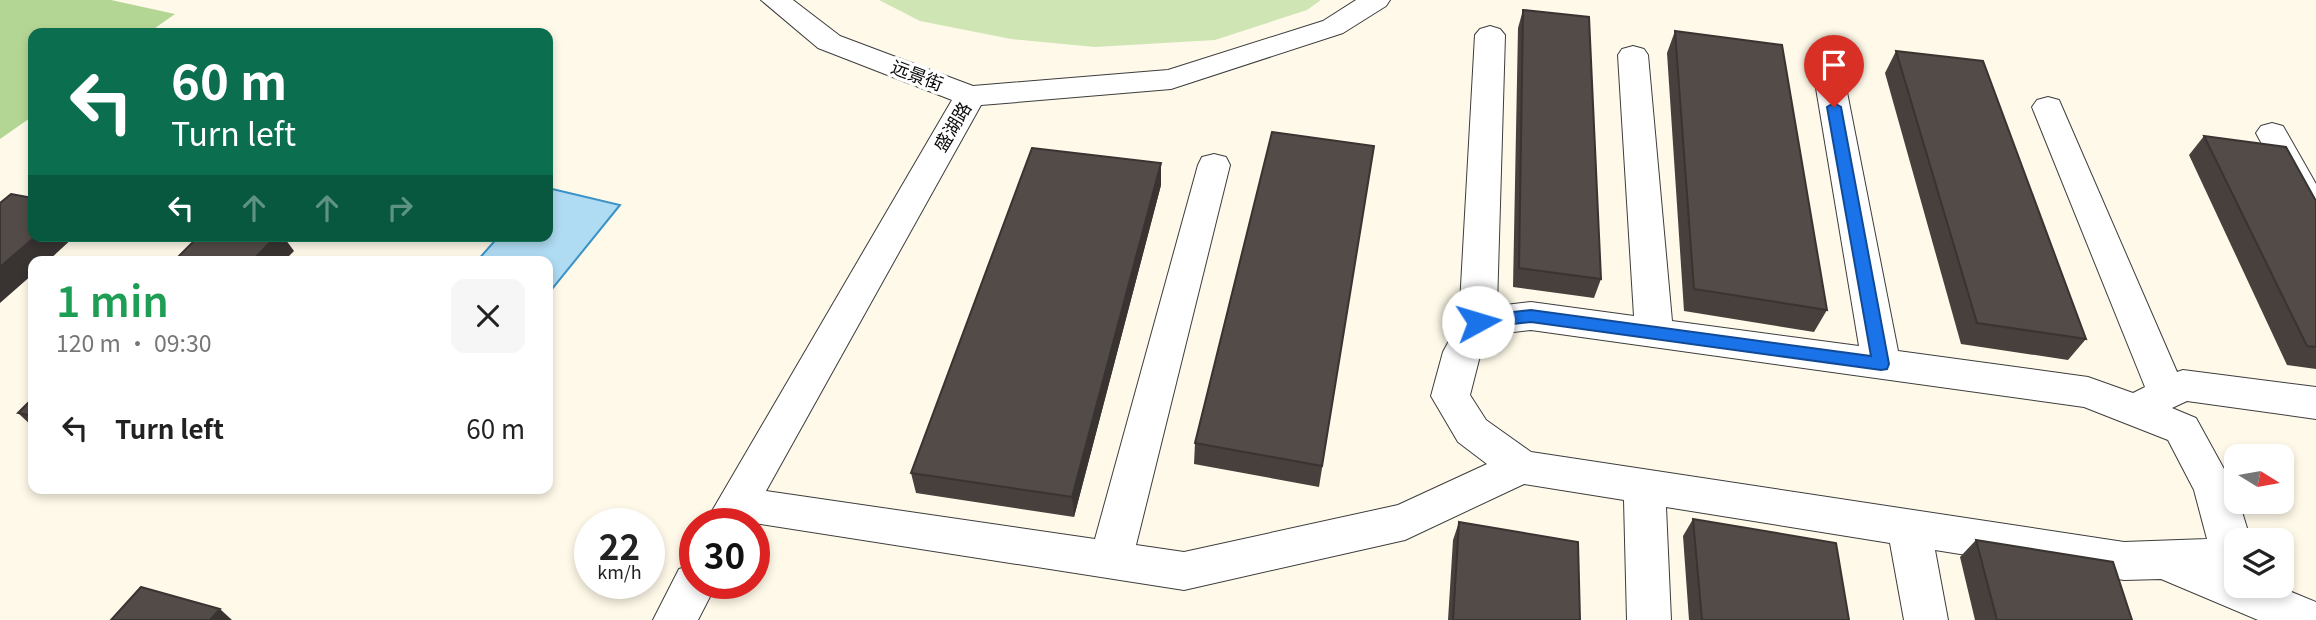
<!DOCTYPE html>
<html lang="en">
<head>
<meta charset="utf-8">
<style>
  body { margin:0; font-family:Georgia,"Noto Sans SC",serif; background:#f6f6f6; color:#222; height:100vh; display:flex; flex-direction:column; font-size:26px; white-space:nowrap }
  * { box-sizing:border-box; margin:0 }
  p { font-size:23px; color:#767676 }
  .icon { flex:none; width:38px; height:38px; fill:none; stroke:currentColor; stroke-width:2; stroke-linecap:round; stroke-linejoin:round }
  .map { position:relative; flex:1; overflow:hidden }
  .side { position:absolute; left:28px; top:256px; width:525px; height:238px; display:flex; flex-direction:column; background:#fff; border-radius:14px; box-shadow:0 4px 10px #0003 }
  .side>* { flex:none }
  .banner { position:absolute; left:28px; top:28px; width:525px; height:214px; border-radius:14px; box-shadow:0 4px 10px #0003; background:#0b6e4f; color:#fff; overflow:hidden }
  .needle { width:46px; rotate:101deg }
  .controls { position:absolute; left:2224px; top:444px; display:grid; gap:14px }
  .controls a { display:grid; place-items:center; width:70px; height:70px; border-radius:14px; background:#fff; box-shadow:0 4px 10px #0003; font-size:35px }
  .speed { position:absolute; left:574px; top:508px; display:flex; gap:14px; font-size:35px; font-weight:700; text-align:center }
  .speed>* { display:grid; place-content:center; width:91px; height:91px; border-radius:50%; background:#fff; box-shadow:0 4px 10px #0003; line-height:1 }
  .speed small { font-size:18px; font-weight:400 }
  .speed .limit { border:10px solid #d22; background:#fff; color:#111 }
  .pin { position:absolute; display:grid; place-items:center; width:60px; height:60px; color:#fff; margin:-72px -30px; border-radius:50% 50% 50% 0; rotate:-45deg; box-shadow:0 0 7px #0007 }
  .pin .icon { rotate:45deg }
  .me { position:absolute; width:77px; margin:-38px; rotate:84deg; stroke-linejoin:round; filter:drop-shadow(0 0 5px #0008) }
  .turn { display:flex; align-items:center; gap:24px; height:147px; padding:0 28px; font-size:32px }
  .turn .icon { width:91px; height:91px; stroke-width:2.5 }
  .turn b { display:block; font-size:49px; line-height:60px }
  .lanes { display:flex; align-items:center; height:66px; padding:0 28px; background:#0003; justify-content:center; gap:35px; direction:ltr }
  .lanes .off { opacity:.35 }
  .round { display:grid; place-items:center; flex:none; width:74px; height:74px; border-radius:14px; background:#f6f6f6 }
  .headline { display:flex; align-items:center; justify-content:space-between; height:119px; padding:0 28px }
  h1 { font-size:42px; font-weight:600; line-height:52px; color:#1e9e55 }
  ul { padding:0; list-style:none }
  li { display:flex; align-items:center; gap:21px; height:105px; padding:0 28px }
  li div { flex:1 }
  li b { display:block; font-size:26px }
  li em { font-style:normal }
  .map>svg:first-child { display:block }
  .green { fill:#cfe6b4 }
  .forest { fill:#b4d694 }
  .water { fill:#afdbf3; stroke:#3a92c6; stroke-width:2 }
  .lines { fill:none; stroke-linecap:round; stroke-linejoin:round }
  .minor-casing { stroke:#3d3d3d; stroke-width:2 }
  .minor { fill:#fff; fill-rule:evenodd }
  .wall { fill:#47403d }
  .shaded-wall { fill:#393432 }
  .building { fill:#524b47; stroke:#393432; stroke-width:2 }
  .route { fill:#1a73e8; stroke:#114b97; stroke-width:2 }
  .labels { text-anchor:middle; stroke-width:7; stroke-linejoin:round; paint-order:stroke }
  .street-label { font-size:18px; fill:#0a0a0a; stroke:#fff }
</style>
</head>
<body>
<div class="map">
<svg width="2316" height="620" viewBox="0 0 2316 620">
  <rect width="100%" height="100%" fill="#fef9e8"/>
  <path class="green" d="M879,0H1321L1307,10L1215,40L1095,47L1011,39L920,21Z"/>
  <path class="forest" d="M0,0H111L175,14L148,33H33V116L0,139Z"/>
  <path class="water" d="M548,188L620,205L548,294V261H477L499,236H548Z"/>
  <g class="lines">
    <g class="minor-casing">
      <path id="minor" d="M761,0H793L840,36L973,86L1168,70L1323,21L1356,0H1390L1386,6L1343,33L1171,89L981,105L766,491L1095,539L1198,165L1202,157L1214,154L1226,157L1230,165L1136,545L1184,552L1398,505L1487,464L1458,442L1431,396L1443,352L1459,322L1475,35L1480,29L1490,26L1500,29L1505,35L1497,306L1531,302L1634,316L1618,55L1622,49L1633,46L1644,49L1648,55L1672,321L1859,346L1815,82L1819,75L1830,72L1841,75L1845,82L1898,351L2088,377L2133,393L2145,387L2032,107L2037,100L2048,97L2059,100L2177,372L2183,370L2316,387V419L2187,401L2172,408L2196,418L2235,489L2236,502H2239L2251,541H2236V586H2277L2316,602V620H2258L2161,579L2124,580L1935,550L1948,620H1904L1890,543L1666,507L1671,620H1627L1624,500L1524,484L1405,540L1184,590L754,523H705L952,100L818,48ZM1531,330L2084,407L2168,440L2194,490L2207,539L2124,542L1531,452L1486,420L1470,395L1481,352L1490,335Z
        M2272,123L2283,126L2316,184V227L2304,223L2256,133L2261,126Z
        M695,564V583H717L698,620H653L679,569Z"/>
    </g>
    <use href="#minor" class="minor"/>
  </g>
  <path class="wall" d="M1523,10L1601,279L1594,298L1513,287L1518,28Z
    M1675,31L1827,310L1814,332L1684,311L1667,53Z
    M1896,51L2086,339L2068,360L1961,344L1885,73Z
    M2204,136L2316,201V369L2287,365L2189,155Z
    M1374,146L1319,487L1194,464L1195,443Z
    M1161,185L1074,517L916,493L911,473Z
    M33,398V427L18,413Z
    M1693,519L1849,620H1689L1683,536Z
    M1459,522L1580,620H1448L1453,540Z
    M1976,540L2132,620H1975L1960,557Z"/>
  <path class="shaded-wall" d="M1161,163V185L1074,517L1072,497Z
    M36,236H75L48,261H33V274L0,303V267Z
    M276,236H283L294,251L284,261H252Z
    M220,609L232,620H210Z"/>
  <path class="building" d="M1523,10L1589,17L1601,279L1519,268Z
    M1675,31L1782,45L1827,310L1694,289Z
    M1896,51L1983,61L2086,339L1977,323Z
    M1272,132L1374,146L1322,466L1195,443Z
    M2204,136L2286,147L2316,201V347L2307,346Z
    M1032,148L1161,163L1072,497L911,473Z
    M11,194L33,198V236H36L0,267V203Z
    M199,236H276L252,261H174Z
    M33,398V416L18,413Z
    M1693,519L1836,543L1849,620H1702Z
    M1459,522L1578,542L1580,620H1453Z
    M1976,540L2113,562L2132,620H1997Z
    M141,587L220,609L210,620H111Z"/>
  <path class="route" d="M1834,103L1841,107L1889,364L1887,369L1881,370L1531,322L1478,328L1473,326L1470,322L1473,318L1478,316L1531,310L1871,356L1827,107Z"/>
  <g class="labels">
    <g class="street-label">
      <text transform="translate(917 76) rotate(21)" y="6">远景街</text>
      <text transform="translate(953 127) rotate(-59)" y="6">盛湖路</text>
    </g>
  </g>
</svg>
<div class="controls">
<a><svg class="needle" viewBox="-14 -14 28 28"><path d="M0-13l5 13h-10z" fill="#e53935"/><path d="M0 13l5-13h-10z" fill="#767676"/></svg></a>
<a><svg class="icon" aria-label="layers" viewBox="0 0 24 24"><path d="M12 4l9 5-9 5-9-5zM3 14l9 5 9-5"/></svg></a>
</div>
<div class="speed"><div>22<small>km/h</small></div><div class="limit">30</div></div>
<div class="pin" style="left:1834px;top:107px;background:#d93025"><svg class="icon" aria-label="arrive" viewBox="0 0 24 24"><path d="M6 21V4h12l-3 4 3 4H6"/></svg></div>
<svg class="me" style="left:1478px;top:322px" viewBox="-20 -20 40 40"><circle r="19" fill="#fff"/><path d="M0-13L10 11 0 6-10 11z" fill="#1a73e8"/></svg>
<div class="banner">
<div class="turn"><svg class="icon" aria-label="left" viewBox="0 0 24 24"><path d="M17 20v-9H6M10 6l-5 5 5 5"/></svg><div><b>60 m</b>Turn left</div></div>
<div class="lanes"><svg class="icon" aria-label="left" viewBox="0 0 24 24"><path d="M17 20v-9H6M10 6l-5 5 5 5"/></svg><svg class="icon off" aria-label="ahead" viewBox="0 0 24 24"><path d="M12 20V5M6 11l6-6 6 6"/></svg><svg class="icon off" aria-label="ahead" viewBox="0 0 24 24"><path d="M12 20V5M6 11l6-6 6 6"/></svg><svg class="icon off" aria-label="right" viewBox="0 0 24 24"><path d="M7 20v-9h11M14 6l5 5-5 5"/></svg></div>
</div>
<section class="side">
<div class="headline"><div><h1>1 min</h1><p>120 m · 09:30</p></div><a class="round"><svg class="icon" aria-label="close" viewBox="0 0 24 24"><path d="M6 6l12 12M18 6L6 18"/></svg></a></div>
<ul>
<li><svg class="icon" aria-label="left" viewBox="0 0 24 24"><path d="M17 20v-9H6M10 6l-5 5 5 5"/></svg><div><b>Turn left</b></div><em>60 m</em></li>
</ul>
</section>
</div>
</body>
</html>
